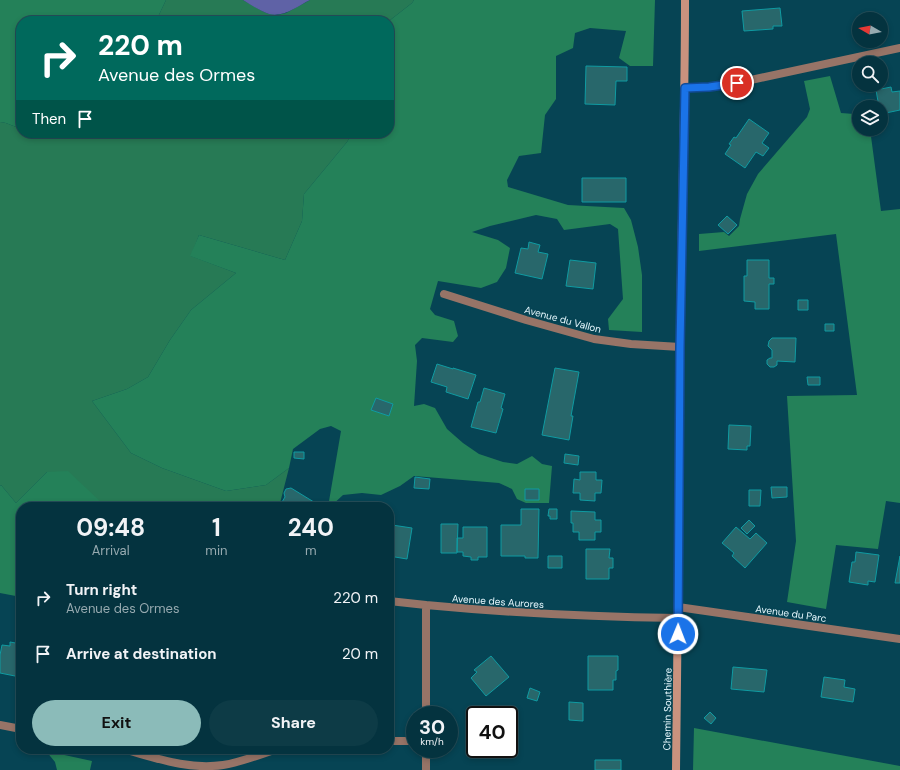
<!DOCTYPE html>
<html lang="en">
<head>
<meta charset="utf-8">
<style>
  body { margin:0; font-family:"DM Sans",sans-serif; background:#0d3b46; color:#f1f3f6; height:100vh; display:flex; flex-direction:column; font-size:15px; white-space:nowrap }
  * { box-sizing:border-box; margin:0 }
  p { font-size:13px; color:#97aab0 }
  .icon { flex:none; width:22px; height:22px; fill:none; stroke:currentColor; stroke-width:2; stroke-linecap:round; stroke-linejoin:round }
  .map { position:relative; flex:1; overflow:hidden }
  .drawer { position:absolute; left:16px; top:502px; width:378px; height:252px; display:flex; flex-direction:column; background:#04333f; border-radius:16px; box-shadow:0 2px 6px #0003,0 0 0 1px #254e59 }
  .drawer>* { flex:none }
  .top-card { position:absolute; left:16px; top:16px; width:378px; height:122px; border-radius:16px; box-shadow:0 2px 6px #0003,0 0 0 1px #254e59; background:#00695c; color:#fff; overflow:hidden }
  .needle { width:26px; rotate:279deg }
  .controls { position:absolute; left:852px; top:12px; display:grid; gap:8px }
  .controls a { display:grid; place-items:center; width:36px; height:36px; border-radius:50%; background:#04333f; box-shadow:0 2px 6px #0003,0 0 0 1px #254e59; font-size:20px }
  .speed { position:absolute; left:406px; top:706px; display:flex; gap:8px; font-size:20px; font-weight:700; text-align:center }
  .speed>* { display:grid; place-content:center; width:52px; height:52px; border-radius:50%; background:#04333f; box-shadow:0 2px 6px #0003,0 0 0 1px #254e59; line-height:1 }
  .speed small { font-size:10px; font-weight:400 }
  .speed .limit { border:2px solid #111; border-radius:6px; background:#fff; color:#111 }
  .pin { position:absolute; display:grid; place-items:center; width:34px; height:34px; color:#fff; margin:-17px; border:2px solid #fff; border-radius:50%; box-shadow:0 1px 4px #0007 }
  .me { position:absolute; width:44px; margin:-22px; rotate:1deg; stroke-linejoin:round; filter:drop-shadow(0 0 3px #0008) }
  .turn { display:flex; align-items:center; gap:14px; height:84px; padding:0 16px; font-size:18px }
  .turn .icon { width:52px; height:52px; stroke-width:2.5 }
  .turn b { display:block; font-size:28px; line-height:34px }
  .then { display:flex; align-items:center; height:38px; padding:0 16px; background:#0003; gap:8px; font-size:15px }
  .eta { display:flex; justify-content:space-evenly; align-items:center; height:68px; text-align:center }
  .eta b { font-size:24px; font-weight:700; line-height:28px }
  .primary-button { display:flex; gap:8px; margin-top:auto; padding:8px 16px }
  .primary-button a { flex:1; height:46px; border-radius:24px; background:#8bbbb9; color:#111; font-size:16px; font-weight:700; line-height:46px; text-align:center }
  .primary-button a+a { background:#0d3b46; color:#f1f3f6 }
  ul { padding:0; list-style:none }
  li { display:flex; align-items:center; gap:12px; height:56px; padding:0 16px }
  li div { flex:1 }
  li b { display:block; font-size:15px }
  li em { font-style:normal }
  .map>svg:first-child { display:block }
  .green { fill:#277a55 }
  .forest { fill:#248159 }
  .water { fill:#5f62a6 }
  .building { fill:#28676b; stroke:#0f9ba2 }
  .lines { fill:none; stroke-linecap:round; stroke-linejoin:round }
  .street { stroke:#977467; stroke-width:8 }
  .secondary { stroke:#c9927e; stroke-width:8 }
  .route-casing { stroke:#114b97; stroke-width:10 }
  .route { stroke:#1a73e8; stroke-width:7 }
  .labels { text-anchor:middle; stroke-width:3; stroke-linejoin:round; paint-order:stroke }
  .street-label { font-size:10px; fill:#e6f8fe; stroke:#064454 }
</style>
</head>
<body>
<div class="map">
<svg width="900" height="770" viewBox="0 0 900 770">
  <rect width="100%" height="100%" fill="#064454"/>
  <path class="green" d="M166,0H243L262,11L269,14L277,15L286,13L310,0H414L412,3L389,21H156Z
    M0,122C7,122 14,128 21,127V133H352L347,142L304,194L302,221L285,260L199,235L191,256L236,273L191,310L170,340L148,377L127,389L92,401L131,453L162,468L226,491L266,485L289,468L279,507H105L103,504L47,472L16,503L1,485L0,486Z"/>
  <path class="forest" d="M0,0H166L156,21H21V127C14,128 7,122 0,122Z
    M414,0H655L653,66H630L619,58L626,31L590,28L575,33L573,48L556,56V99L545,115L541,153L519,156L507,180L508,187L568,205L624,208L631,220L638,247L642,275V332L609,330L608,319L623,299L618,229L610,224L564,230L557,219L536,215L490,226L472,232L498,240L510,248L506,268L497,282L481,288L438,281L430,309L435,315L454,321L458,336L453,342L422,338L415,345L417,361L414,406L424,404L435,408L447,429L463,443L479,454L503,462L517,464L532,456L542,464L552,466L549,503H526L517,499L512,489L499,483L414,476L400,486L381,495L362,493L343,495L330,507H328L341,431L331,426L320,429L293,449L289,468L266,485L226,491L162,468L131,453L92,401L127,389L148,377L170,340L191,310L236,273L190,256L199,235L285,260L302,221L304,194L347,142L352,133H389V21L412,3Z
    M830,76L841,113L854,114L859,118V129H870L881,211L900,209V503L886,501L878,549L836,545L826,609L787,602L796,541L787,396L857,395L836,234L699,251V234L724,232L729,236L739,226L740,219L747,194L758,174L807,117L810,109L804,81Z
    M68,471L103,504L105,507H21V597L0,593V486L1,485L16,503L47,472Z
    M694,728L900,766V770H693Z
    M46,751L92,761L90,770H57L55,762Z"/>
  <path class="water" d="M243,0H310C298,6 283,18 269,14C260,11 251,5 243,0Z"/>
  <path class="building" d="M780,8L782,26H773V29L744,31L742,11Z
    M586,66L627,67V81H616L615,105L585,104Z
    M891,87L892,92L900,91V110L881,114V107H879L876,90Z
    M749,119L769,133L762,143L769,148L763,156L756,152L745,168L725,154L731,145L729,144L734,137L736,138Z
    M881,122H882L884,130L874,132V129H881Z
    M582,178H626V202H582Z
    M727,216L737,225L728,234L718,225Z
    M529,242L540,245L538,252L548,254L542,279L515,273L521,248L528,249Z
    M570,260L596,263L593,289L566,286Z
    M747,260H769V278H774V284H769V309H755V302L744,301V276H747Z
    M798,300H808V310H798Z
    M825,324H834V331H825Z
    M772,338H796L795,362L777,361V365L774,367H770L767,364V360L770,358H772V350L768,346L769,341Z
    M437,364L453,369V368L476,375L468,399L446,392L447,387L431,382Z
    M555,368L579,372L571,416H573L569,440L542,435Z
    M807,377H820V385H808Z
    M484,388L505,394L501,408L503,409L496,433L471,427L478,402H480Z
    M376,398L393,404L389,416L371,410Z
    M729,425L751,426L750,446H747V450L728,449Z
    M294,452H304V459L294,458Z
    M565,454L579,456L578,465L564,463Z
    M580,472H596V480H602L601,493H595V501L580,500V493H573L574,479L580,480Z
    M415,477L430,479L429,489L414,488Z
    M771,487H787V497L772,498Z
    M291,488L322,507H279L285,497L284,493L286,489Z
    M525,489H539V500H525Z
    M749,490H761L760,506H749Z
    M521,509H539L538,558H525V556H501V525H521Z
    M549,509H557V519H550V516H548Z
    M571,511L595,512V520H601V532H595V540H579V532H573V523H571Z
    M749,520L755,526L747,534L741,528Z
    M441,524H458L457,553H441Z
    M392,525L412,528L407,559L389,556V542H390Z
    M463,527H487V557H478V560H471V557L463,556V552H457V538H463Z
    M736,527L750,539L756,533L767,543L745,568L732,556L734,553L722,543Z
    M586,549H610L609,558H613V568H609V579H586Z
    M856,552L879,555L875,582L868,581V585L849,582L852,562H855Z
    M548,556H562V568H548Z
    M900,556V583H895Z
    M10,642L21,644V670L20,677L0,673V655L2,645L10,646Z
    M491,656L509,677L486,696L471,678L477,672L474,670Z
    M588,656H618V670L616,671V680H613V690H588Z
    M733,667L767,670L764,692L731,689Z
    M824,677L845,680L844,687L855,689L853,702L821,697Z
    M530,688L540,692L537,701L527,698Z
    M569,702L583,703V721L569,720Z
    M710,712L716,718L711,724L704,718Z
    M467,721H475V749H491V755H488V758H478V754L467,755Z
    M595,760H621V770H595Z"/>
  <g class="lines">
    <path class="street" d="M685,88L709,87L737,83L900,48
      M444,294L526,320L594,339L631,344L680,347
      M389,601L426,605
      M678,607L900,639
      M426,715V605C510,613 594,617 678,618
      M0,725L21,729
      M389,741H415
      M123,749C156,758 188,770 223,765C242,762 260,754 279,749
      M426,749V770"/>
    <path class="secondary" d="M676,770C678,629 679,489 680,348C681,232 685,116 685,0"/>
  </g>
  <g class="lines">
    <g class="route-casing">
      <path id="route" d="M678,634L680,347L685,88L709,87L737,83"/>
    </g>
    <use href="#route" class="route"/>
  </g>
  <g class="labels">
    <g class="street-label">
      <text transform="translate(563 319) rotate(15)" y="4">Avenue du Vallon</text>
      <text transform="translate(498 601) rotate(4)" y="4">Avenue des Aurores</text>
      <text transform="translate(791 613) rotate(8)" y="4">Avenue du Parc</text>
      <text transform="translate(667 709) rotate(-89)" y="4">Chemin Southière</text>
    </g>
  </g>
</svg>
<div class="controls">
<a><svg class="needle" viewBox="-14 -14 28 28"><path d="M0-13l5 13h-10z" fill="#e53935"/><path d="M0 13l5-13h-10z" fill="#97aab0"/></svg></a>
<a><svg class="icon" aria-label="search" viewBox="0 0 24 24"><circle cx="10" cy="10" r="6"/><path d="M15 15l6 6"/></svg></a>
<a><svg class="icon" aria-label="layers" viewBox="0 0 24 24"><path d="M12 4l9 5-9 5-9-5zM3 14l9 5 9-5"/></svg></a>
</div>
<div class="speed"><div>30<small>km/h</small></div><div class="limit">40</div></div>
<div class="pin" style="left:737px;top:83px;background:#d93025"><svg class="icon" aria-label="arrive" viewBox="0 0 24 24"><path d="M6 21V4h12l-3 4 3 4H6"/></svg></div>
<svg class="me" style="left:678px;top:634px" viewBox="-20 -20 40 40"><circle r="17" fill="#1a73e8" stroke="#fff" stroke-width="3"/><path d="M0-11L8 9 0 5-8 9z" fill="#fff"/></svg>
<div class="top-card">
<div class="turn"><svg class="icon" aria-label="right" viewBox="0 0 24 24"><path d="M7 20v-9h11M14 6l5 5-5 5"/></svg><div><b>220 m</b>Avenue des Ormes</div></div>
<div class="then">Then<svg class="icon" aria-label="arrive" viewBox="0 0 24 24"><path d="M6 21V4h12l-3 4 3 4H6"/></svg></div>
</div>
<section class="drawer">
<div class="eta">
<div><b>09:48</b><p>Arrival</p></div>
<div><b>1</b><p>min</p></div>
<div><b>240</b><p>m</p></div>
</div>
<ul>
<li><svg class="icon" aria-label="right" viewBox="0 0 24 24"><path d="M7 20v-9h11M14 6l5 5-5 5"/></svg><div><b>Turn right</b><p>Avenue des Ormes</p></div><em>220 m</em></li>
<li><svg class="icon" aria-label="arrive" viewBox="0 0 24 24"><path d="M6 21V4h12l-3 4 3 4H6"/></svg><div><b>Arrive at destination</b></div><em>20 m</em></li>
</ul>
<div class="primary-button"><a>Exit</a><a>Share</a></div>
</section>
</div>
</body>
</html>
